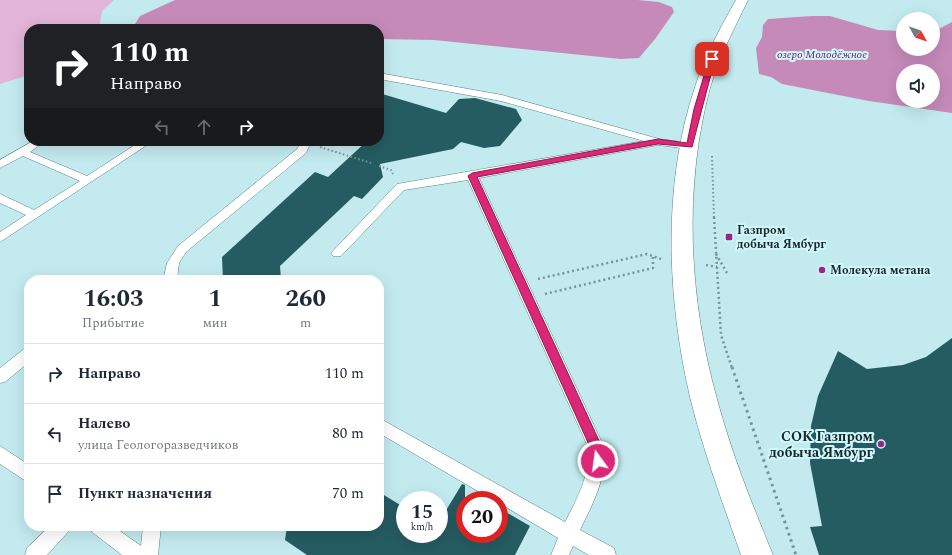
<!DOCTYPE html>
<html lang="ru">
<head>
<meta charset="utf-8">
<style>
  body { margin:0; font-family:Spectral,serif; background:#f2f2f3; color:#1f2937; height:100vh; display:flex; flex-direction:column; font-size:15px; white-space:nowrap }
  * { box-sizing:border-box; margin:0 }
  p { font-size:13px; color:#747a83 }
  .icon { flex:none; width:22px; height:22px; fill:none; stroke:currentColor; stroke-width:2; stroke-linecap:round; stroke-linejoin:round }
  .map { position:relative; flex:1; overflow:hidden }
  .drawer { position:absolute; left:24px; top:275px; width:360px; height:256px; display:flex; flex-direction:column; background:#fff; border-radius:16px; box-shadow:0 4px 16px #0002 }
  .drawer>* { flex:none }
  .banner { position:absolute; left:24px; top:24px; width:360px; height:122px; border-radius:16px; box-shadow:0 4px 16px #0002; background:#202124; color:#fff; overflow:hidden }
  .needle { width:26px; rotate:130deg }
  .controls { position:absolute; left:896px; top:12px; display:grid; gap:8px }
  .controls a { display:grid; place-items:center; width:44px; height:44px; border-radius:50%; background:#fff; box-shadow:0 4px 16px #0002; font-size:20px }
  .speed { position:absolute; left:396px; top:491px; display:flex; gap:8px; font-size:20px; font-weight:700; text-align:center }
  .speed>* { display:grid; place-content:center; width:52px; height:52px; border-radius:50%; background:#fff; box-shadow:0 4px 16px #0002; line-height:1 }
  .speed small { font-size:10px; font-weight:400 }
  .speed .limit { border:6px solid #d22; background:#fff; color:#111 }
  .pin { position:absolute; display:grid; place-items:center; width:34px; height:34px; color:#fff; margin:-17px; border-radius:8px; box-shadow:0 2px 6px #0006 }
  .me { position:absolute; width:44px; margin:-22px; rotate:346deg; stroke-linejoin:round; filter:drop-shadow(0 0 3px #0008) }
  .turn { display:flex; align-items:center; gap:14px; height:84px; padding:0 20px; font-size:18px }
  .turn .icon { width:52px; height:52px; stroke-width:2.5 }
  .turn b { display:block; font-size:28px; line-height:34px }
  .lanes { display:flex; align-items:center; height:38px; padding:0 20px; background:#0003; justify-content:center; gap:20px; direction:ltr }
  .lanes .off { opacity:.35 }
  .eta { display:flex; justify-content:space-evenly; align-items:center; height:68px; text-align:center }
  .eta b { font-size:24px; font-weight:700; line-height:28px }
  ul { padding:0; list-style:none }
  li { display:flex; align-items:center; gap:12px; height:60px; padding:0 20px; border-top:1px solid #e0e1e3 }
  li div { flex:1 }
  li b { display:block; font-size:15px }
  li em { font-style:normal }
  .map>svg:first-child { display:block }
  .green { fill:#e2b4d8 }
  .water { fill:#c68ab9; fill-rule:evenodd }
  .building { fill:#255c62 }
  .lines { fill:none; stroke-linecap:round; stroke-linejoin:round }
  .service-casing { stroke:#5c8185; stroke-width:1 }
  .tertiary-casing { stroke:#5c8185; stroke-width:1 }
  .path-far2 { stroke:#779498; stroke-width:2; stroke-dasharray:1.5 2.5; stroke-linecap:butt }
  .path-far1 { stroke:#779498; stroke-width:2.5; stroke-dasharray:2 3; stroke-linecap:butt }
  .path { stroke:#779498; stroke-width:3; stroke-dasharray:2.5 4; stroke-linecap:butt }
  .service { fill:#fff; fill-rule:evenodd }
  .tertiary { fill:#fff; fill-rule:evenodd }
  .route { fill:#db2777; stroke:#8e194d }
  .poi-dot { fill:#962787; stroke:#cff7fc; stroke-width:1.5 }
  .labels { text-anchor:middle; stroke-width:4; stroke-linejoin:round; paint-order:stroke }
  .far-water-label { font-size:11px; font-style:italic; fill:#6a2360; stroke:#cff7fc }
  .poi-label { font-size:12px; font-weight:bold; fill:#182729; stroke:#cff7fc; text-anchor:start }
  .near-poi-label { font-size:14px; font-weight:bold; fill:#182729; stroke:#cff7fc; text-anchor:end }
</style>
</head>
<body>
<div class="map">
<svg width="952" height="555" viewBox="0 0 952 555">
  <rect width="100%" height="100%" fill="#c2eaef"/>
  <path class="green" d="M0,0H114L102,11L99,29H29V75L0,84Z"/>
  <path class="water" d="M175,0H638L659,2L672,7L674,12L655,39L639,58L621,59L434,40L379,39V29H132L140,16Z
    M812,16H830L878,30L903,31V49H933V32L952,22V113L869,101L782,84L771,77L759,74L756,48L762,37L763,25L768,19ZM903,71H933V101H903Z"/>
  <path class="building" d="M379,93L446,113L459,99L475,98L516,109L522,120L500,146L484,148L461,142L453,149L380,164L383,177L362,199L354,196L280,266L281,280H223L222,257L315,172L328,177L367,141H379Z
    M952,338V555H819L810,527L822,526L810,463L811,426L818,396L838,351L867,369L903,365L926,357Z
    M462,484L465,485V534H499V508L530,526L515,555H307L285,540L287,526H379V492L405,508V534H439V522Z"/>
  <g class="lines">
    <g class="service-casing">
      <path id="service" d="M379,73L502,95L659,139L690,143L695,146L690,149L658,145L479,178L604,447C607,478 593,503 580,530L614,548L616,555H589L573,546L569,555H551L558,538L499,503V500H493L379,433V418L565,522C578,497 590,476 588,447L468,180L404,190L341,256H333L331,253L397,184L644,141L501,101L379,79Z
        M33,141H45L30,152L87,176L141,141H153L0,242V232L26,215L0,203V194L34,210L80,181L23,156L0,168V160Z
        M297,141L309,142L310,144L306,153L186,252L179,263L177,280H163L167,263L178,246L297,149L300,144Z
        M29,347V362L5,382L0,383V368L24,349Z
        M0,446L29,465V483L0,464Z
        M50,526H71L68,532L47,555H25L27,548Z
        M89,526H113L141,546L143,526H161L158,555H122L92,532Z"/>
    </g>
    <g class="tertiary-casing">
      <path id="tertiary" d="M736,0H748C734,29 719,57 710,88C683,189 689,299 717,399C731,452 752,504 773,555H741C723,503 703,451 690,397C667,298 662,185 695,87C705,56 720,28 736,0Z"/>
    </g>
    <path class="path-far2" d="M320,147L371,163
      M712,156L714,218
      M379,166L391,170L393,174"/>
    <path class="path-far1" d="M714,217L721,335L732,368
      M716,254L727,273
      M706,265L717,267
      M538,279L647,254L661,259
      M545,294L653,268V257"/>
    <path class="path" d="M732,367L796,555"/>
    <use href="#service" class="service"/>
    <use href="#tertiary" class="tertiary"/>
  </g>
  <path class="route" d="M712,57L715,59L692,147L658,144L477,177L602,447L604,461L602,465L598,466L594,465L590,447L468,176L472,173L658,139L687,143L694,109L709,59Z"/>
  <g class="poi-dot">
    <rect x="725" y="233" width="8" height="8" rx="2"/>
    <circle cx="822" cy="270" r="4"/>
    <circle cx="881" cy="444" r="4"/>
  </g>
  <g class="labels">
    <g class="far-water-label">
      <text x="822" y="58">озеро Молодёжное</text>
    </g>
    <g class="poi-label">
      <text x="737" y="234">Газпром<tspan x="737" dy="14">добыча Ямбург</tspan></text>
      <text x="830" y="274">Молекула метана</text>
    </g>
    <g class="near-poi-label">
      <text x="873" y="441">СОК Газпром<tspan x="873" dy="16">добыча Ямбург</tspan></text>
    </g>
  </g>
</svg>
<div class="controls">
<a><svg class="needle" viewBox="-14 -14 28 28"><path d="M0-13l5 13h-10z" fill="#e53935"/><path d="M0 13l5-13h-10z" fill="#747a83"/></svg></a>
<a><svg class="icon" aria-label="sound" viewBox="0 0 24 24"><path d="M4 9h4l5-4v14l-5-4H4zM17 9q2 3 0 6"/></svg></a>
</div>
<div class="speed"><div>15<small>km/h</small></div><div class="limit">20</div></div>
<div class="pin" style="left:712px;top:59px;background:#d93025"><svg class="icon" aria-label="arrive" viewBox="0 0 24 24"><path d="M6 21V4h12l-3 4 3 4H6"/></svg></div>
<svg class="me" style="left:598px;top:461px" viewBox="-20 -20 40 40"><circle r="17" fill="#db2777" stroke="#fff" stroke-width="3"/><path d="M0-11L8 9 0 5-8 9z" fill="#fff"/></svg>
<div class="banner">
<div class="turn"><svg class="icon" aria-label="right" viewBox="0 0 24 24"><path d="M7 20v-9h11M14 6l5 5-5 5"/></svg><div><b>110 m</b>Направо</div></div>
<div class="lanes"><svg class="icon off" aria-label="left" viewBox="0 0 24 24"><path d="M17 20v-9H6M10 6l-5 5 5 5"/></svg><svg class="icon off" aria-label="ahead" viewBox="0 0 24 24"><path d="M12 20V5M6 11l6-6 6 6"/></svg><svg class="icon" aria-label="right" viewBox="0 0 24 24"><path d="M7 20v-9h11M14 6l5 5-5 5"/></svg></div>
</div>
<section class="drawer">
<div class="eta">
<div><b>16:03</b><p>Прибытие</p></div>
<div><b>1</b><p>мин</p></div>
<div><b>260</b><p>m</p></div>
</div>
<ul>
<li><svg class="icon" aria-label="right" viewBox="0 0 24 24"><path d="M7 20v-9h11M14 6l5 5-5 5"/></svg><div><b>Направо</b></div><em>110 m</em></li>
<li><svg class="icon" aria-label="left" viewBox="0 0 24 24"><path d="M17 20v-9H6M10 6l-5 5 5 5"/></svg><div><b>Налево</b><p>улица Геологоразведчиков</p></div><em>80 m</em></li>
<li><svg class="icon" aria-label="arrive" viewBox="0 0 24 24"><path d="M6 21V4h12l-3 4 3 4H6"/></svg><div><b>Пункт назначения</b></div><em>70 m</em></li>
</ul>
</section>
</div>
</body>
</html>
